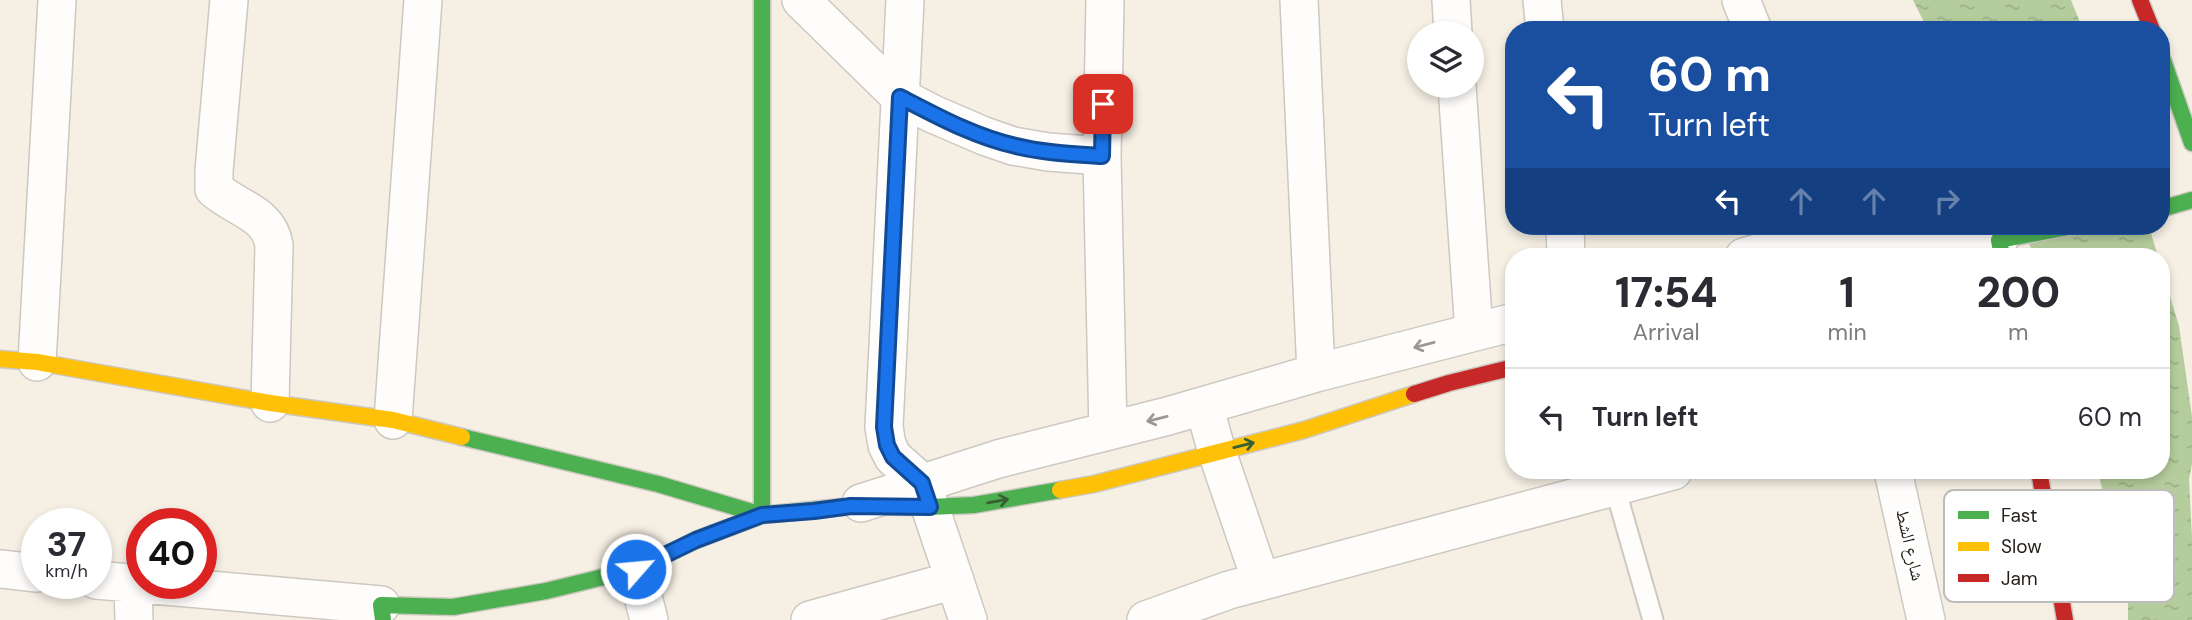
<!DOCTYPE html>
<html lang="en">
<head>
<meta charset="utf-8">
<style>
  body { margin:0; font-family:"DM Sans","Noto Naskh Arabic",sans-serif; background:#f7f7f7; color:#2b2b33; height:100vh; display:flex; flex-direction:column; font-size:26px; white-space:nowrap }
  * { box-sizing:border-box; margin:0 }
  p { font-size:23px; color:#7c7c81 }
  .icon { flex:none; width:38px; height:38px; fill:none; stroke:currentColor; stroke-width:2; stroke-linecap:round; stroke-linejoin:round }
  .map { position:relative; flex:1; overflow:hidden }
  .details { position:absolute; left:1505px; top:248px; width:665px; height:231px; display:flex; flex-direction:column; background:#fff; border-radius:28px; box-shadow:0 4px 10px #0003 }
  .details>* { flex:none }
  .top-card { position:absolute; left:1505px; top:21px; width:665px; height:214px; border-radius:28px; box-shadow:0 4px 10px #0003; background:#1a4fa0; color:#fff; overflow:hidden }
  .tools { position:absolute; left:1407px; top:21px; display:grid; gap:14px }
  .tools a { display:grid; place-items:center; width:77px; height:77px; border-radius:50%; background:#fff; box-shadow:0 4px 10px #0003; font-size:35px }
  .speed { position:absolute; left:21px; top:508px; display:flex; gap:14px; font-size:35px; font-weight:700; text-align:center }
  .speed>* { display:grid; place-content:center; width:91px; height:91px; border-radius:50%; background:#fff; box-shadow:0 4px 10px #0003; line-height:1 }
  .speed small { font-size:18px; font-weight:400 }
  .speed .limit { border:10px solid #d22; background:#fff; color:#111 }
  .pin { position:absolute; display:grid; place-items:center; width:60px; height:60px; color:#fff; margin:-30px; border-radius:14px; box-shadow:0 4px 10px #0006 }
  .me { position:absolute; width:77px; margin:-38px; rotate:63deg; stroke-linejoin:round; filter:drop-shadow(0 0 5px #0008) }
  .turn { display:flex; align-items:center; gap:24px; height:147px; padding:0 28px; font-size:32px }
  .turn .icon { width:91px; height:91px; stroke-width:2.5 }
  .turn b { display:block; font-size:49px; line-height:60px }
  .lanes { display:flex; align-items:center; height:66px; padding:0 28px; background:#0003; justify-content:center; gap:35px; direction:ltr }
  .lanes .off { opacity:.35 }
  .eta { display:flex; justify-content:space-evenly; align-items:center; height:119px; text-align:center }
  .eta b { font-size:42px; font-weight:800; line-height:49px }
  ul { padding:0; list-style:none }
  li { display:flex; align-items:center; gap:21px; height:98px; padding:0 28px; border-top:2px solid #e1e1e2 }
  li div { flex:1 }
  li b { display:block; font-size:26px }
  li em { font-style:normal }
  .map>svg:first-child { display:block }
  .water { fill:url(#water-ripples) }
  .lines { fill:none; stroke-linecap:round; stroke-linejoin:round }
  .lane-casing { stroke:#cdc8c0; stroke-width:23 }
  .street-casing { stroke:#cdc8c0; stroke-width:40 }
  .fast-casing { stroke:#cdc8c0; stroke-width:19 }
  .slow-casing { stroke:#cdc8c0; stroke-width:19 }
  .jam-casing { stroke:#cdc8c0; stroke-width:19 }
  .lane { stroke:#fefdfb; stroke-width:19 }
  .street { stroke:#fefdfb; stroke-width:37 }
  .fast { stroke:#4caf50; stroke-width:16 }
  .slow { stroke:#ffc107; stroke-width:16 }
  .jam { stroke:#c62828; stroke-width:16 }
  .oneway { stroke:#9c9995 }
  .oneway2 { stroke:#366032 }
  .route-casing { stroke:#114b97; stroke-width:18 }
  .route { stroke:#1a73e8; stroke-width:12 }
  .labels { text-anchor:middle; stroke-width:6; stroke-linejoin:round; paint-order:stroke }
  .street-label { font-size:18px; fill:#241f19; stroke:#fff }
  .key { fill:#fff; stroke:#bdbcba; stroke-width:2 }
  .key-label { font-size:19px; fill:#241f19 }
</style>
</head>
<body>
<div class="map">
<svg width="2192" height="620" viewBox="0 0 2192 620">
  <defs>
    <pattern id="water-ripples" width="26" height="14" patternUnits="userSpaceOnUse" patternTransform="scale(1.75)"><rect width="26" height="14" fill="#b5cd9c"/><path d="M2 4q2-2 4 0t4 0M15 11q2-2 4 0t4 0" fill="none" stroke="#9cb086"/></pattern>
  </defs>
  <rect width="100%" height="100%" fill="#f5efe4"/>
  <path class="water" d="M1913,0H2071L2083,30H1928Z
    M2021,226H2149L2158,257H2035Z
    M2161,267L2179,326L2192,417V464L2189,479L2192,538V620H2128V602L2098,471H2161Z"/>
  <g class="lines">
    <g class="lane-casing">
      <path id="lane" d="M1615,488L1653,620"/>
    </g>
    <g class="street-casing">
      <path id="street" d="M229,0L214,171V189C237,209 269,213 274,245L270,403
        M801,0L900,97L933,114L984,136L1013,146L1048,152L1102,156
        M905,0L884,427L887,445L893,457L922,483L968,620
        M1105,0L1102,156L1108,431
        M1299,0L1316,373
        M1451,0L1453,33
        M1542,0L1545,30
        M1741,0L1753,30
        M1457,86L1474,332
        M1565,226L1566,257
        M1744,257L1768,250L1834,240L1917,245L1999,240
        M37,362L57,0
        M1204,406L1217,452L1261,581
        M393,420L423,0
        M1893,471L1926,620
        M861,503L998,459L1168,416L1316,373L1514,322
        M0,569L37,573
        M636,569L649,620
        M96,580L381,605
        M133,584L134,620
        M810,620L955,580
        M1146,620L1229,590L1673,471"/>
    </g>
    <g class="fast-casing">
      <path id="fast" d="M2161,55L2192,143
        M2161,209L2192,200
        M2002,257L1999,240L2074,226
        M462,437L658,484L762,515L851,506L930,507L974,505L1060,490
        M383,620L381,605L453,607L546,591L636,569L696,540L762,515V0"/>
    </g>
    <g class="slow-casing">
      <path id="slow" d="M0,359L37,362L270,403L393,420L462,437
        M1060,490L1094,484L1304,430L1414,394"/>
    </g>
    <g class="jam-casing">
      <path id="jam" d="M2140,0L2152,30
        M1414,394L1449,383L1514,367
        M2039,471L2065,620"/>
    </g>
    <use href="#lane" class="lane"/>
    <use href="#street" class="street"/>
    <use href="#fast" class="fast"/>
    <use href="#slow" class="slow"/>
    <use href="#jam" class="jam"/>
  </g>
  <defs><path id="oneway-shaft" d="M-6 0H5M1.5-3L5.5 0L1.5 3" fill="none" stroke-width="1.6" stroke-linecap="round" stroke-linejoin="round" transform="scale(1.75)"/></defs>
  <g class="oneway">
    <use href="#oneway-shaft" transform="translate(1424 345) rotate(165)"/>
    <use href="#oneway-shaft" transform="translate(1157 419) rotate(166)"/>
  </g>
  <g class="oneway2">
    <use href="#oneway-shaft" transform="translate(1244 445) rotate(-14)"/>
    <use href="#oneway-shaft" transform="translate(998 501) rotate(-10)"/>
  </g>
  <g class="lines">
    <g class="route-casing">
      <path id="route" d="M636,569L696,540L762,515L814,511L851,506L930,507L922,483L893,457L887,445L884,427L900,97C937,116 975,137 1016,146C1044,153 1073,154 1102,156L1103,104"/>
    </g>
    <use href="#route" class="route"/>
  </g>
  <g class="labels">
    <g class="street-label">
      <text transform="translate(1910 545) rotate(77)" y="6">شارع الشط</text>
    </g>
  </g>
  <rect x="1944" y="490" width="230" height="112" rx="10" class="key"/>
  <rect x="1958" y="511" width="31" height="8" fill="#4caf50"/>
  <rect x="1958" y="542" width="31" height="9" fill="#ffc107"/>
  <rect x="1958" y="574" width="31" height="8" fill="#c62828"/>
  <g class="key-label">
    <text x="2001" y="522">Fast</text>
    <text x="2001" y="553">Slow</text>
    <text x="2001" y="585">Jam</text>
  </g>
</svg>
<div class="tools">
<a><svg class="icon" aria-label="layers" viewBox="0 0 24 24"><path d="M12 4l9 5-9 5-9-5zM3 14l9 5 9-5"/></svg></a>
</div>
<div class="speed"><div>37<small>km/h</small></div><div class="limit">40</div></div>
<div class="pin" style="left:1103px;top:104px;background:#d93025"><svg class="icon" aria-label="arrive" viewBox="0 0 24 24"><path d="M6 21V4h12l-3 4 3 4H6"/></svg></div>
<svg class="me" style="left:636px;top:569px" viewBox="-20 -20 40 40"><circle r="17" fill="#1a73e8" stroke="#fff" stroke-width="3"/><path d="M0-11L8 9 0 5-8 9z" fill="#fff"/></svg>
<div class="top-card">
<div class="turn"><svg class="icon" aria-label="left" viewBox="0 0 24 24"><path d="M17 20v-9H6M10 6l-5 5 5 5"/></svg><div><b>60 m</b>Turn left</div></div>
<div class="lanes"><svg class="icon" aria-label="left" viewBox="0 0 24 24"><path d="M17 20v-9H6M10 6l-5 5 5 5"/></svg><svg class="icon off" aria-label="ahead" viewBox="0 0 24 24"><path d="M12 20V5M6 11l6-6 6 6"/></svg><svg class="icon off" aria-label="ahead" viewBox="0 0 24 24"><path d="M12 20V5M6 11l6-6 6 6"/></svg><svg class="icon off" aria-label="right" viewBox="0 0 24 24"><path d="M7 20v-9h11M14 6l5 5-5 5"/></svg></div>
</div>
<section class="details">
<div class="eta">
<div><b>17:54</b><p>Arrival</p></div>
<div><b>1</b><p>min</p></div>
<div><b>200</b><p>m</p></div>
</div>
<ul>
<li><svg class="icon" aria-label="left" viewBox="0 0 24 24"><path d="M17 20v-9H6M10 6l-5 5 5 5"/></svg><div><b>Turn left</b></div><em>60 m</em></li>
</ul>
</section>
</div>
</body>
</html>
